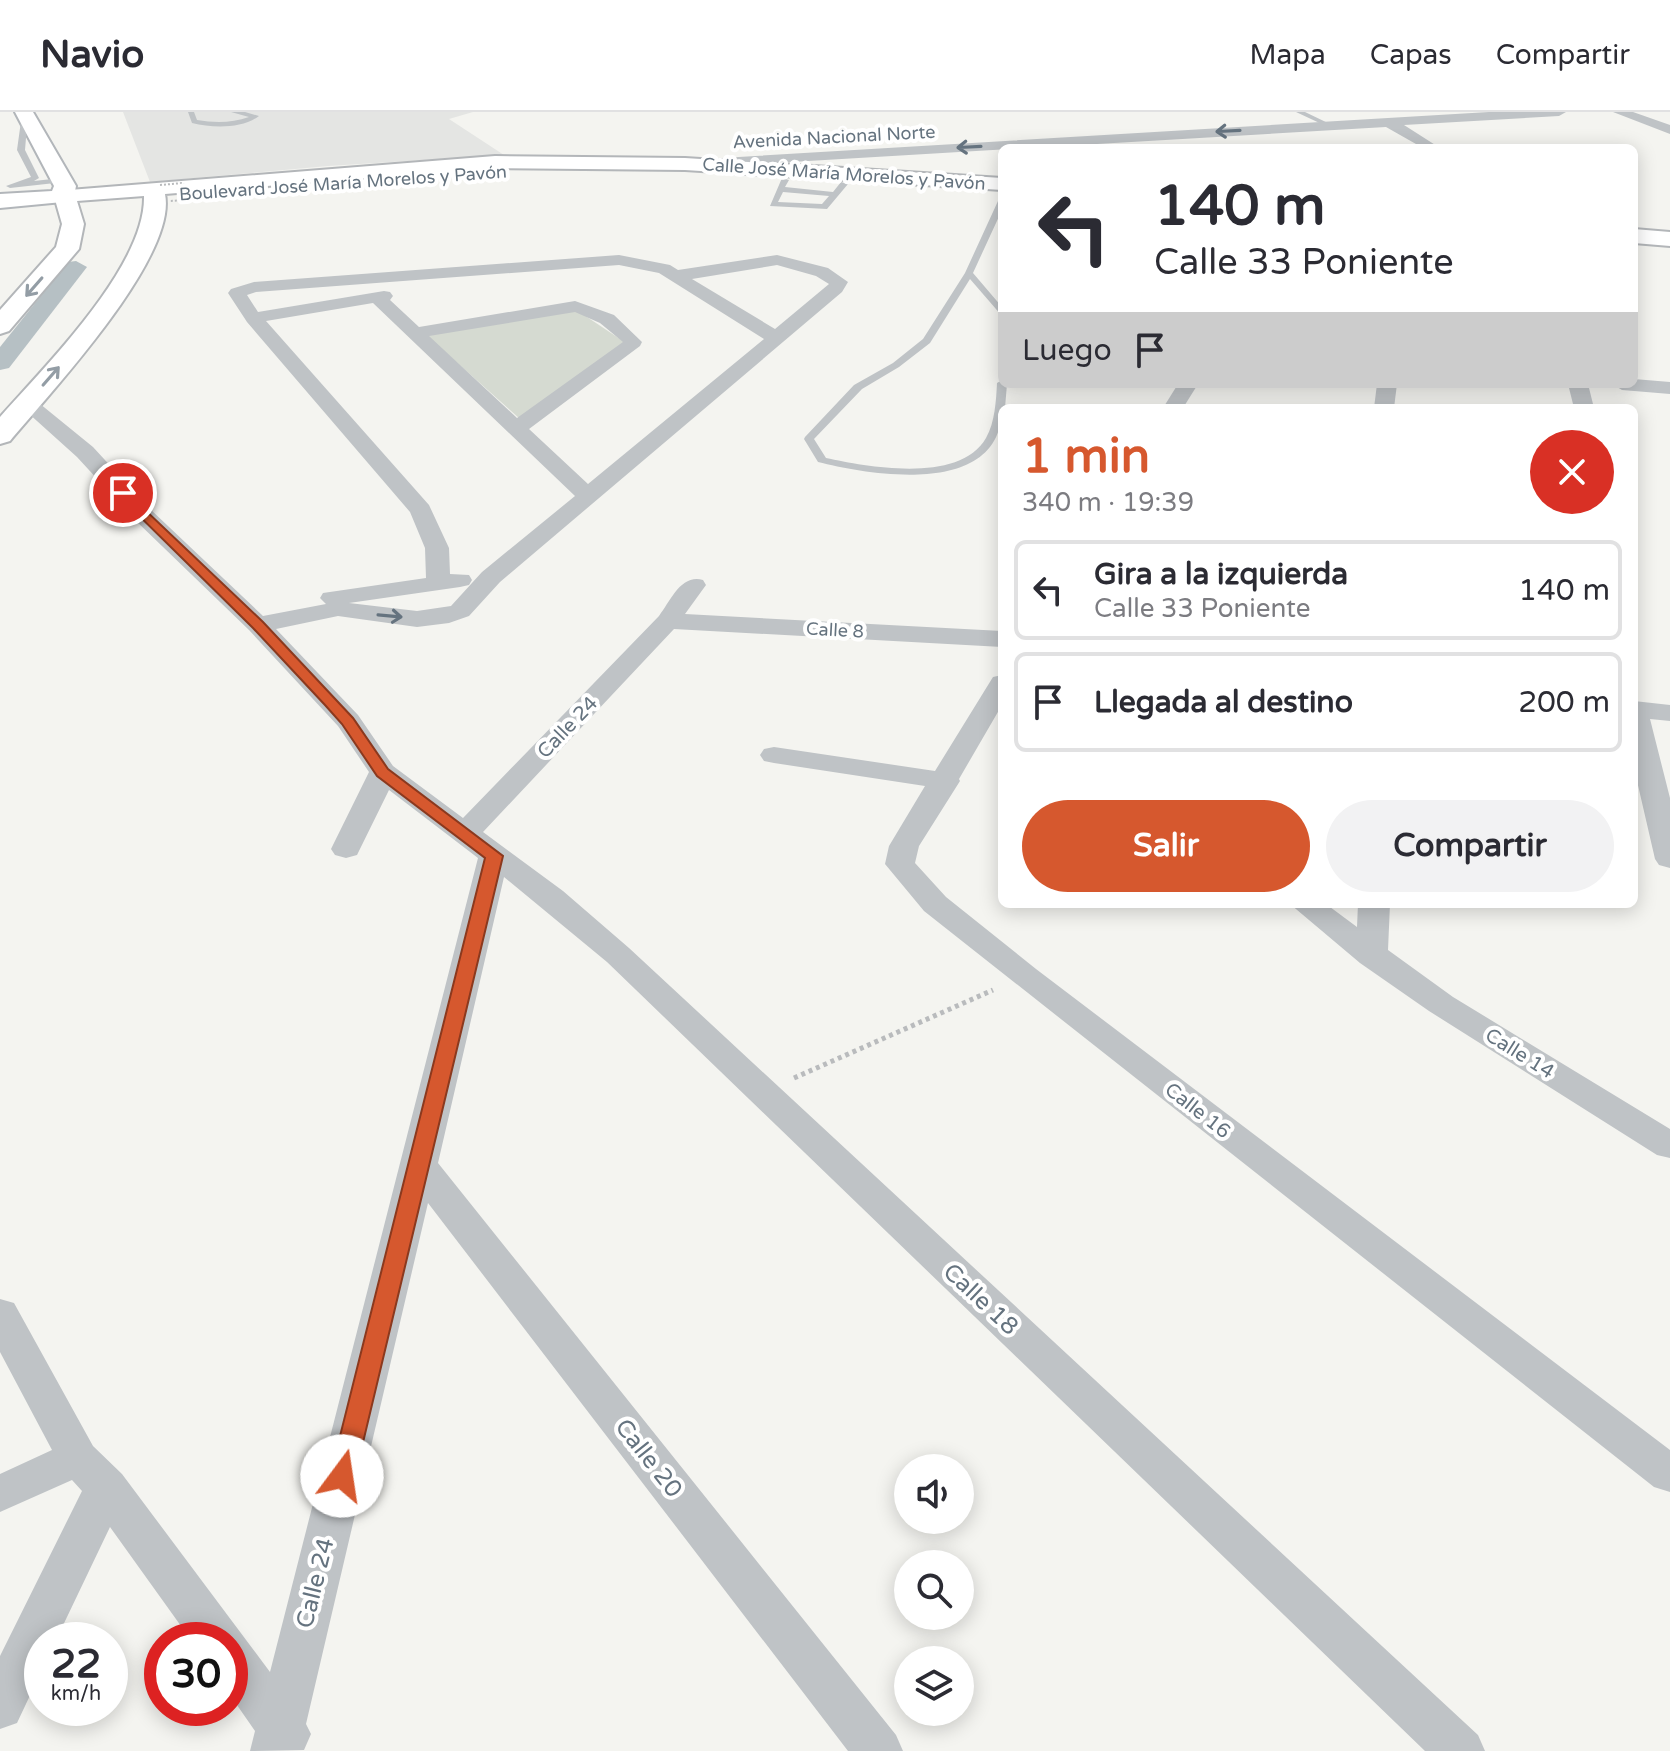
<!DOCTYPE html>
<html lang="es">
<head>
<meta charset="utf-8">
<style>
  body { margin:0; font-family:"Varela Round",sans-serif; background:#f2f2f3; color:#2b2b33; height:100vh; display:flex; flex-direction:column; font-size:30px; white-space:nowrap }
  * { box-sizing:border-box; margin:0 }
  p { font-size:26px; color:#7c7c81 }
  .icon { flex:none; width:44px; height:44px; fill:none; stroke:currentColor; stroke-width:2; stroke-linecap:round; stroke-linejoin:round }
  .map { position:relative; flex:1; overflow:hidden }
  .sheet { position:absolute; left:998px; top:292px; width:640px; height:504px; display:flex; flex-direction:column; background:#fff; border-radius:12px; box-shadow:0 4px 20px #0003 }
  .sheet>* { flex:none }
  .top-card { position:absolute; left:998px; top:32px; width:640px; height:244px; border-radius:12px; box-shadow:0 4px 20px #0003; background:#fff; color:#2b2b33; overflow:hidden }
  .buttons { position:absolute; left:894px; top:1342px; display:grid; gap:16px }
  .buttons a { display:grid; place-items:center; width:80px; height:80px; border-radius:50%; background:#fff; box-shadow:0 4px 20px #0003; font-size:40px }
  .speed { position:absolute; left:24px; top:1510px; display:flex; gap:16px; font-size:40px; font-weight:700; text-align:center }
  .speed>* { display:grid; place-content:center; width:104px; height:104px; border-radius:50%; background:#fff; box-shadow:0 4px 20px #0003; line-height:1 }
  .speed small { font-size:20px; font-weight:400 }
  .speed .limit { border:12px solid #d22; background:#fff; color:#111 }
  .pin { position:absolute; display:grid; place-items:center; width:68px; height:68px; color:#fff; margin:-34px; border:4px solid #fff; border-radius:50%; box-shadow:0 2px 8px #0007 }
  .me { position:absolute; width:88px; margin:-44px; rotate:14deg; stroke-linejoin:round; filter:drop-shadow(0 0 6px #0008) }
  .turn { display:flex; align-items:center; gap:28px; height:168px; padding:0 24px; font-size:36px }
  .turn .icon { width:104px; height:104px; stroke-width:2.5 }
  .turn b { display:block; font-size:56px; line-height:68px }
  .then { display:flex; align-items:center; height:76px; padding:0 24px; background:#0003; gap:16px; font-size:30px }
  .round { display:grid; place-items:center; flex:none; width:84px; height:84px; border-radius:42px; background:#f2f2f3 }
  .summary { display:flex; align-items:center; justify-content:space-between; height:136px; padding:0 24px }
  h1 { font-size:48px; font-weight:700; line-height:60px; color:#d6582e }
  .action { display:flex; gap:16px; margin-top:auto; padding:16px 24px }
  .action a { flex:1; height:92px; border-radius:48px; background:#d6582e; color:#fff; font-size:32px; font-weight:700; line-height:92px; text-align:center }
  .action a+a { background:#f2f2f3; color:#2b2b33 }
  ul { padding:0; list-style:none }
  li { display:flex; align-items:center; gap:24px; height:100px; margin:0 16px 12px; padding:0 8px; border:4px solid #e1e1e2; border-radius:12px }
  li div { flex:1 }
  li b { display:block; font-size:30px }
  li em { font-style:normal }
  header { display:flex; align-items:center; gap:48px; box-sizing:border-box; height:112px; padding:0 40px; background:#fff; border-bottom:2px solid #e1e1e2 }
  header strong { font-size:38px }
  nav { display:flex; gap:44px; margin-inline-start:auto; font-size:28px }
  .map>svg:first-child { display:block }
  .built { fill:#e4e5e3 }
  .green { fill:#d5dad1 }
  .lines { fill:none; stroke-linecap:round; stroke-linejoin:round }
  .canal { fill:#b6c0c4; fill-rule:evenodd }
  .secondary-casing { stroke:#b2b6ba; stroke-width:4 }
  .primary-casing { stroke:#b3b6b9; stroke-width:4 }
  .path { stroke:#b9bbbd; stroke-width:5; stroke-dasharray:4 4; stroke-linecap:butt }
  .service { fill:#bfc3c6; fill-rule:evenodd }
  .minor { fill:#bfc3c6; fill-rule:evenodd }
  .secondary { fill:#fff; fill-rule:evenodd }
  .primary { fill:#fff; fill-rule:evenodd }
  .path-bridge { stroke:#b9bbbd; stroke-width:2; stroke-dasharray:2 2; stroke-linecap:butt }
  .oneway { stroke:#65737f }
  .oneway2 { stroke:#939da5 }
  .route { fill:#d6582e; stroke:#8b391e; stroke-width:2 }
  .labels { text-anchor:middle; stroke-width:8; stroke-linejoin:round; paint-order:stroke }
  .far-street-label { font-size:18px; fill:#65737f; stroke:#fff }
  .street-label { font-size:20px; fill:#65737f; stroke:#fff }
  .near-street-label { font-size:24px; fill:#65737f; stroke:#fff }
</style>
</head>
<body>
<header>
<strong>Navio</strong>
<nav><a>Mapa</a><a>Capas</a><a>Compartir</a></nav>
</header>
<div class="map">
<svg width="1670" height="1639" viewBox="0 0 1670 1639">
  <rect width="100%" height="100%" fill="#f4f4f0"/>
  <path class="built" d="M123,0H473L449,7L504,43L328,54L150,70Z"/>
  <path class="green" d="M575,197L626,231L520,307L425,222Z"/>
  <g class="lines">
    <path class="canal" d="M76,149L87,155L9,256L0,258V235L68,150Z"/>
    <g class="secondary-casing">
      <path id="secondary" d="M15,0H33L76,74L73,89L0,96V82L52,79L54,74Z"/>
    </g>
    <g class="primary-casing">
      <path id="primary" d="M495,44L685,46L1002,66V78L685,58L495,56L165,82C178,145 50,281 10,329L0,332V305C45,254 146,154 144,84L77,89L84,112L79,137L9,219L0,222V198L56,135L62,112L54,84L57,79Z
        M1634,117L1670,120V134L1634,131Z"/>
    </g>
    <path class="path" d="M794,966L993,878"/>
    <path class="service" d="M25,0L28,2L25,38L39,66L34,69L61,66L64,70L10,76L6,74L31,65L17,38L22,2Z
      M188,0H194L197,8C215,11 232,11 249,5L231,0H245L259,4C241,17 213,16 192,11Z
      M1296,0H1305L1332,13L1326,14Z
      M782,66L789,68L785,75L833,80L841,70L848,72L827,97L770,94ZM783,80L829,84L822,92L778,90Z
      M1002,87V98L973,161L1002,195V204L970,167L930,231L899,255L862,277L814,327L826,346C868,355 960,372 986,326C995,310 996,289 997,271L1002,268V272H1007L1005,296H1002C1002,385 874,364 818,350L804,327L805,325L854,273L893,251L923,227L965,161L998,89Z"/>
    <path class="minor" d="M1489,0H1566L1559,4L1404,13L1440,36H1423L1386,15L688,56L681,52L688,48Z
      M1613,0H1633L1670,13V22Z
      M619,143L670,153L678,158L777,143L828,156L848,170L842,180L500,470L469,504L449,511L417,515L338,504L276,517L358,603L393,654L463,706L659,504C671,488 681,462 703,468L706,473L685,502L1002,519V535L674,517L483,720L563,779L629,836L1478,1623L1485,1639H1425L607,850L504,765L438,1051L896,1623L903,1639H848L428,1091L306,1612L311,1622L304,1638L250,1639L255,1619L230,1583V1528H191L110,1415L56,1528H42V1558L17,1611L0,1617V1544L82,1379L72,1368L0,1400V1362L52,1338L0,1240V1187L14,1191L93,1334L122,1362L270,1560L478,746L389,678L357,743L346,746L335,743L331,737L369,660L338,614L249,518L134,407L77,345L17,291L20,287H34L93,335L150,397L263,504L326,492L320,486L323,481L426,466L425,436L410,400L247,210L228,181L231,177L254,170ZM619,153L659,161L764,227L588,372L529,317L640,234L642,230L614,203L575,189L419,215L390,188L393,184L390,180L384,179L258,200L247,183L256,180ZM777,153L816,164L829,172L775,217L692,167ZM373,191L575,384L482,460L451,494L417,499L349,491L460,475L469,473L472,468L469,463L450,462L449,436L429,393L266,209ZM575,200L600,211L623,230L517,306L429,224Z
      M1634,267L1670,270V282L1622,278L1612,272H1634Z
      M1178,272H1198L1183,296H1163Z
      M1377,272H1397L1394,296H1374Z
      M1568,272H1588L1594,296H1574Z
      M1002,563V593L959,667L960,669L919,734L915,751L946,785L1036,857L1670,1338V1380L1654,1375L924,799L885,752L889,734L925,674L774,651L764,649L760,643L764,637L774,635L935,659L993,565Z
      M1634,589L1670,593V609L1650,607L1670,686V756L1659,753L1655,747L1634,656Z
      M1290,792H1326L1357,815L1358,792H1390L1388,838L1453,885L1670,1017V1046L1657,1043L1429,899L1360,851Z"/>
    <use href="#secondary" class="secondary"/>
    <use href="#primary" class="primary"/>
    <path class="path-bridge" d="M160,73L183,71L188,88L169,89"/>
  </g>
  <defs><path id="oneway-shaft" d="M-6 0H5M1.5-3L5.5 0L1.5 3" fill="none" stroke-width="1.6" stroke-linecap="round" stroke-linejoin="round" transform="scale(2)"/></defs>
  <g class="oneway">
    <use href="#oneway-shaft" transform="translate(1228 19) rotate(177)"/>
    <use href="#oneway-shaft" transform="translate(969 35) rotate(177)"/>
    <use href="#oneway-shaft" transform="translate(390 504) rotate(5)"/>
  </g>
  <g class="oneway2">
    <use href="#oneway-shaft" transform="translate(34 175) rotate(131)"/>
    <use href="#oneway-shaft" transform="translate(51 264) rotate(-49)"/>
  </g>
  <path class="route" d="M123,377L263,510L353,606L388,657L503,744L355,1364L351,1371L342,1374L334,1371L330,1364L485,746L377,664L342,612L325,593L253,516L119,384V379Z"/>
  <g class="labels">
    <g class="far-street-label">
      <text transform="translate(834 25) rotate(-3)" y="6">Avenida Nacional Norte</text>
      <text transform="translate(844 62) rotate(4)" y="6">Calle José María Morelos y Pavón</text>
      <text transform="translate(343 71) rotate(-4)" y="6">Boulevard José María Morelos y Pavón</text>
      <text transform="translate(835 518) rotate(3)" y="6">Calle 8</text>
    </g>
    <g class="street-label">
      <text transform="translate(567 615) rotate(-46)" y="7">Calle 24</text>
      <text transform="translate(1520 941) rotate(32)" y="7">Calle 14</text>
      <text transform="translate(1198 998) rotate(38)" y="7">Calle 16</text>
    </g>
    <g class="near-street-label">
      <text transform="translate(981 1187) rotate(43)" y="8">Calle 18</text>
      <text transform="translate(649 1346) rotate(52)" y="8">Calle 20</text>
      <text transform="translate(315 1471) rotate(-76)" y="8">Calle 24</text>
    </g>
  </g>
</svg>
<div class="buttons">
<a><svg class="icon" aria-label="sound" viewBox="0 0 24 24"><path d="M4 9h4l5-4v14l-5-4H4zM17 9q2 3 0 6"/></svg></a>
<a><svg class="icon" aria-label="search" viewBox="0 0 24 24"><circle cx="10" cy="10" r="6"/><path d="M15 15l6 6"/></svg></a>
<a><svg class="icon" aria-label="layers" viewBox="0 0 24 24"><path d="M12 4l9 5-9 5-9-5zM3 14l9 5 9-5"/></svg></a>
</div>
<div class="speed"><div>22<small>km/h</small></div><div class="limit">30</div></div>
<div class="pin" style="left:123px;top:381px;background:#d93025"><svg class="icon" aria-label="arrive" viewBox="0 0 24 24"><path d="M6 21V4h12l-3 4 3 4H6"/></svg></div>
<svg class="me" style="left:342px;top:1364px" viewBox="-20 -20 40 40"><circle r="19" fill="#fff"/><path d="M0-13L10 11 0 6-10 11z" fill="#d6582e"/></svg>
<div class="top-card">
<div class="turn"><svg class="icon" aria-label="left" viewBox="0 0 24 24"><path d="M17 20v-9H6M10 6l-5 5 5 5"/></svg><div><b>140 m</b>Calle 33 Poniente</div></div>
<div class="then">Luego<svg class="icon" aria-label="arrive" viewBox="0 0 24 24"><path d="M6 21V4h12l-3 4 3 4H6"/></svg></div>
</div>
<section class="sheet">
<div class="summary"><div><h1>1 min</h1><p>340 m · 19:39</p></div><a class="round" style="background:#d93025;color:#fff"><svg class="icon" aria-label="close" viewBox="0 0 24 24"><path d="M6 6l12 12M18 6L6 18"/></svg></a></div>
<ul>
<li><svg class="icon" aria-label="left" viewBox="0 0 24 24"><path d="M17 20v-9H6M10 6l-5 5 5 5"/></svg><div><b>Gira a la izquierda</b><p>Calle 33 Poniente</p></div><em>140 m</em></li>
<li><svg class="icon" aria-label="arrive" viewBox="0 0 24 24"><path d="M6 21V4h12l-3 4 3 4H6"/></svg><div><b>Llegada al destino</b></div><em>200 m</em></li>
</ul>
<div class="action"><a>Salir</a><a>Compartir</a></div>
</section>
</div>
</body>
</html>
